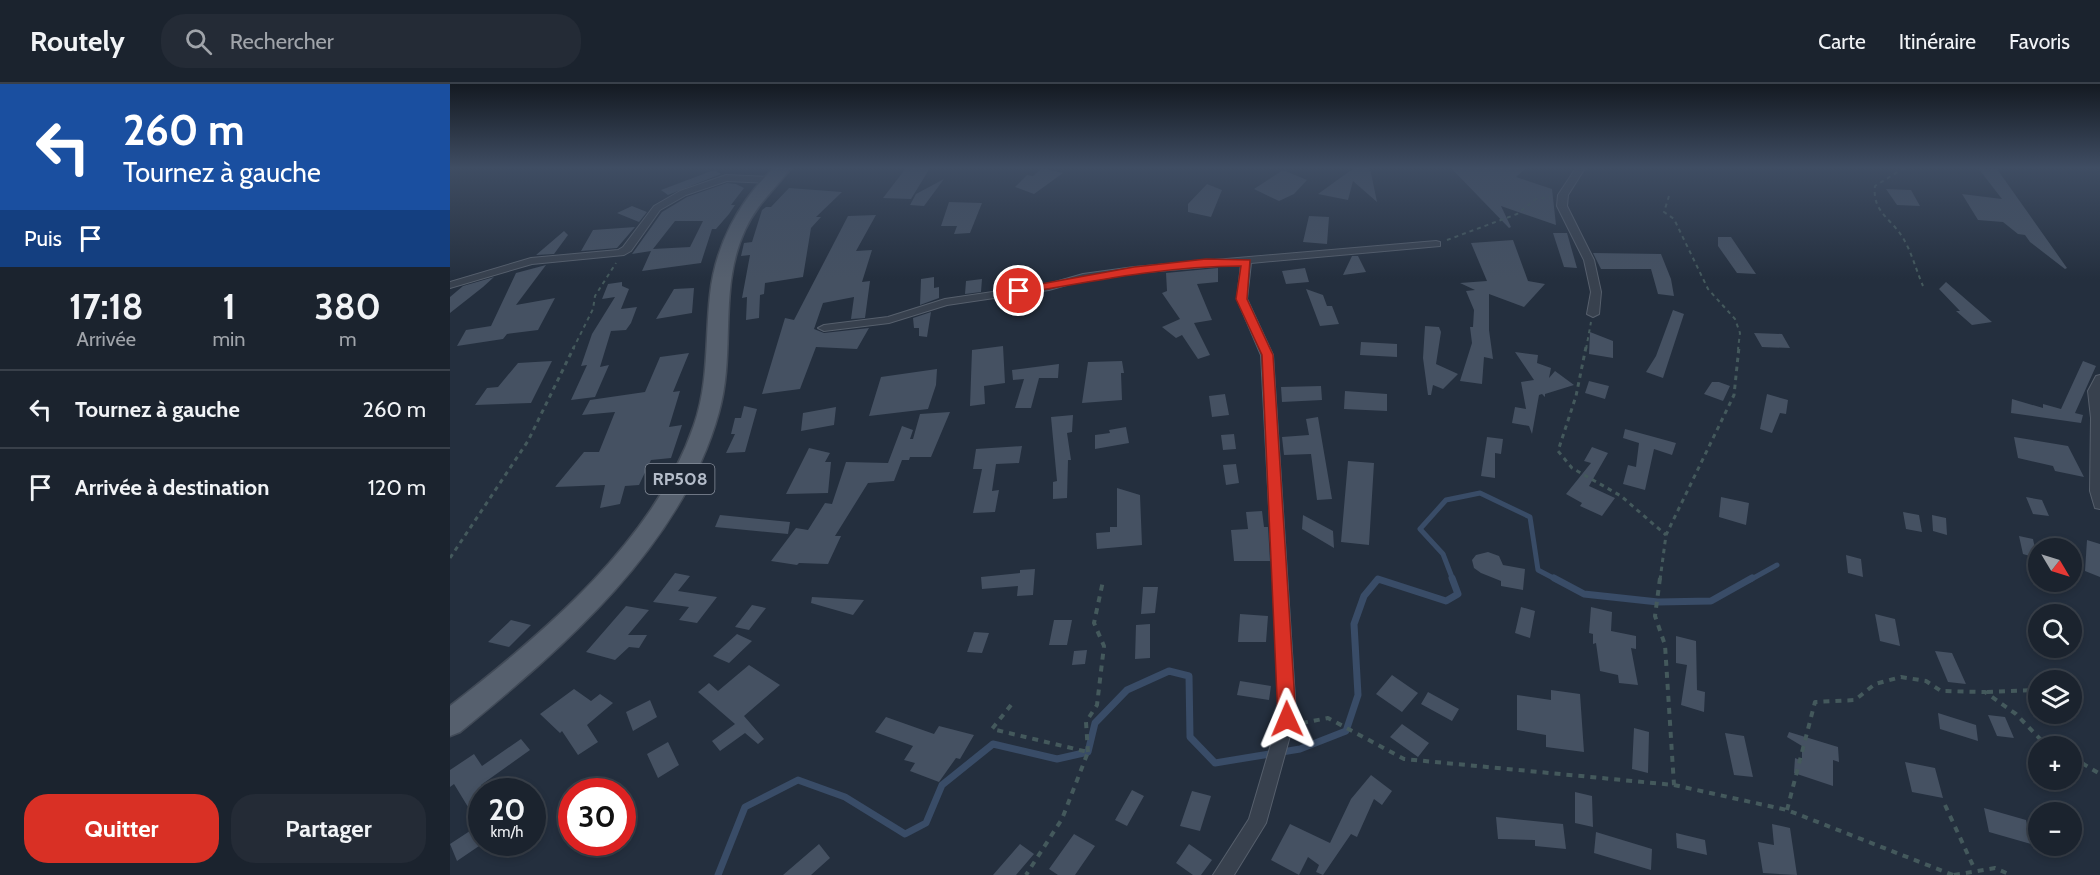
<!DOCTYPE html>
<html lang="fr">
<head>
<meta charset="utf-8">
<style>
  body { margin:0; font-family:Cabin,sans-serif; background:#242b36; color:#f1f3f6; height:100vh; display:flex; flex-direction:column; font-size:22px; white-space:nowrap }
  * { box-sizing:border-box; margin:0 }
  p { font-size:20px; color:#a0a4aa }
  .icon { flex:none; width:33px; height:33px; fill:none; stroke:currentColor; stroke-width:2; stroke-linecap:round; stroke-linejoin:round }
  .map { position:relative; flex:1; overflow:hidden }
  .drawer { display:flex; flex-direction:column; background:#1b232e; width:450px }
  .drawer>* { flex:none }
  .guide { background:#1a4fa0; color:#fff; overflow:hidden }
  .needle { width:39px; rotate:128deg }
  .buttons { position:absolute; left:1578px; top:454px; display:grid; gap:12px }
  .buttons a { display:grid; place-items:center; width:54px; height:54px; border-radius:50%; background:#1b232e; box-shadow:0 3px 9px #0003,0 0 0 2px #39404a; font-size:30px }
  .speed { position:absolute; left:18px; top:694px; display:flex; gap:12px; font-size:30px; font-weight:700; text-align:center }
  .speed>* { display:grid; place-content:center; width:78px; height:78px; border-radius:50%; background:#1b232e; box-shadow:0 3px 9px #0003,0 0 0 2px #39404a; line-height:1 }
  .speed small { font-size:15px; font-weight:400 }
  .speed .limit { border:9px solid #d22; background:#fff; color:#111 }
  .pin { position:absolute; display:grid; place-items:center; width:51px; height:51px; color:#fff; margin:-26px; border:3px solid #fff; border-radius:50%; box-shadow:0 2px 6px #0007 }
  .me { position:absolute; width:66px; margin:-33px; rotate:359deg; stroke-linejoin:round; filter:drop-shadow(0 0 4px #0008) }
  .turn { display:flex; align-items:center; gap:21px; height:126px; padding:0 24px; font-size:27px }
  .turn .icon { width:78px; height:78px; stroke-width:2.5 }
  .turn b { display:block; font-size:42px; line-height:51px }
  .then { display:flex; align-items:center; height:57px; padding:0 24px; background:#0003; gap:12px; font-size:22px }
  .eta { display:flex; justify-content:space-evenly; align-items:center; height:102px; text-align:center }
  .eta b { font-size:36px; font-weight:700; line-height:42px }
  .button { display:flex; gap:12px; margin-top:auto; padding:12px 24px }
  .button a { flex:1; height:69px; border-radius:24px; background:#d93025; color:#fff; font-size:24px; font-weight:700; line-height:69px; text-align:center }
  .button a+a { background:#242b36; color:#f1f3f6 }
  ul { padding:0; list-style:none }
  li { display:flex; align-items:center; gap:18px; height:78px; padding:0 24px; border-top:2px solid #39404a }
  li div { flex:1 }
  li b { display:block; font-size:22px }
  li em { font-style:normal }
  header { display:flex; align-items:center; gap:36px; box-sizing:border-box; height:84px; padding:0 30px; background:#1b232e; border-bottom:2px solid #39404a }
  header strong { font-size:28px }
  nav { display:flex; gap:33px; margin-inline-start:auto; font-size:21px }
  .search { width:420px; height:54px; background:#242b36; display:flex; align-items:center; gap:15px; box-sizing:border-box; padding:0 21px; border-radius:24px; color:#a0a4aa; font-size:22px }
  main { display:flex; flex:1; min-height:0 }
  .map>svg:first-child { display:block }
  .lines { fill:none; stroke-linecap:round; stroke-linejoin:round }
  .stream-far1 { stroke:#394c67; stroke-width:5 }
  .stream { stroke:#394c67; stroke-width:7 }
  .building { fill:#455162; fill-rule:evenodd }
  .minor-casing { stroke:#565f6c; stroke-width:2 }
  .primary-casing { stroke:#414a57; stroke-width:3 }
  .path-far2 { stroke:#44595c; stroke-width:2; stroke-dasharray:4 4; stroke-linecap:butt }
  .path-far1 { stroke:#44595c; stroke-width:3; stroke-dasharray:4.5 4.5; stroke-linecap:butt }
  .path { stroke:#44595c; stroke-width:4; stroke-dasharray:6 6; stroke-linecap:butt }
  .minor { fill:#38414e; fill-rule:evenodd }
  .primary { fill:#56606e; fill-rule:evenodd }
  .route { fill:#d93025; stroke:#8d1f18; stroke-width:1.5 }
  .labels { text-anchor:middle; stroke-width:6; stroke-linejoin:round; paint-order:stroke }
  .shield { fill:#1d2633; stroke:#878f9c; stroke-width:1.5 }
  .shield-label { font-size:18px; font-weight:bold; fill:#b4bcc9 }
</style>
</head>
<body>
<header>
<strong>Routely</strong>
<div class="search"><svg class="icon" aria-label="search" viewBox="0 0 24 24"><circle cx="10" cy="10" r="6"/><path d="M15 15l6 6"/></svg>Rechercher</div>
<nav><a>Carte</a><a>Itinéraire</a><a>Favoris</a></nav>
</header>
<main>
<section class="drawer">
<div class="guide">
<div class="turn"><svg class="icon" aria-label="left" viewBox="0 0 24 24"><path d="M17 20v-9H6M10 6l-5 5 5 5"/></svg><div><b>260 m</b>Tournez à gauche</div></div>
<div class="then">Puis<svg class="icon" aria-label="arrive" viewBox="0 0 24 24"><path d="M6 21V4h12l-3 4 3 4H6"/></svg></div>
</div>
<div class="eta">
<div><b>17:18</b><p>Arrivée</p></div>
<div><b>1</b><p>min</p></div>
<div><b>380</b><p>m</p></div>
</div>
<ul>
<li><svg class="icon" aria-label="left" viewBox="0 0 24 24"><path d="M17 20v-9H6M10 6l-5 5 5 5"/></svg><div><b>Tournez à gauche</b></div><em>260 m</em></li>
<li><svg class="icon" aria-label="arrive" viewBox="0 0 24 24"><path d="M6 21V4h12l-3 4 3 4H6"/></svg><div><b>Arrivée à destination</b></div><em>120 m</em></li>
</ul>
<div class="button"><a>Quitter</a><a>Partager</a></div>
</section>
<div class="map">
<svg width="1650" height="791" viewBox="0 0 1650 791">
  <rect width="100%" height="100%" fill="#242f3e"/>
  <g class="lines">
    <path class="stream-far1" d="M927,496H931
      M1003,496L993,470L970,445L996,416L1030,409L1080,433L1088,486L1107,496
      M1300,496L1327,481"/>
    <path class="stream" d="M1104,494L1134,510L1208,518L1261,517L1302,494
      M268,791L295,723L348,696L395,713L455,750L476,739L492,701L543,660L607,675L638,668L645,639L677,606L719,587L739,592L740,653L765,679L850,665L896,647L908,611L904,540L914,512L928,495L996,517L1008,510L1002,494"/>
  </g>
  <path class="building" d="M456,84H480L461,115L433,114Z
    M592,84L613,89L584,110L565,103L577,91L583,92Z
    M904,84H920L927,118L903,97L898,116L868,110Z
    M1001,84H1076L1066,93L1102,105L1106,141L1051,122L1061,143L1059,144Z
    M1528,84L1547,85L1617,184L1615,185L1580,158L1575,151L1568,150L1553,138L1528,136L1512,110L1552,115Z
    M264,86L271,90L218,111L211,106Z
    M833,86L857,96L844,110L829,117L804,105Z
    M494,95L474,122L460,121L466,110Z
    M277,99L286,100L294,104L281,121H285L279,130L266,145H262L251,179L192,187L201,167L182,170L212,128L237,113ZM225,137H253L240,163L203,165Z
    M757,100L772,106L761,133L738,128V120Z
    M339,104L392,108L366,133H371L361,144L353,193L315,199L314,210L310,211L309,234L296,236L297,213L292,214L300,171L291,172L294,159L302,158L312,126L316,123H321Z
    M1436,105L1461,106L1470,122L1447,121Z
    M499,118L532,119L520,149L504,150L507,142H491Z
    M182,122L197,128L189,138L167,129Z
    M426,131L406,167L422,166L412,198L420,197L415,234L401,235L404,213L373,219L364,245L374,249L419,244L407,265L366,263L350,305L312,310L335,234L344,236L398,132Z
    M859,132L879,133L877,160L853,158Z
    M185,143L167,164L131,167L143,146Z
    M114,147L118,151L104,170L86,171Z
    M1103,149H1117L1127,184L1114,183Z
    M1268,153H1281L1306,190L1287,189L1268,162Z
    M1063,156L1078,197L1095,200L1074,223L1039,210V246L1043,275L1034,273L1032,300L1010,297L1022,259L1020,243H1023L1024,226L1016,207L1025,206L1010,199L1037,197L1021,159Z
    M1143,169L1211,170L1221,195L1224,212L1208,210L1201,185H1151Z
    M902,172H908L916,188L893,191Z
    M96,181L66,221L105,214L88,246L57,250L53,255L7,262L16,246L41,242L66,189Z
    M768,184V198L747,200L762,236L744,239L760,271L748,275L732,251L726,254L712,243L730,235L712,209L717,207L716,189Z
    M855,184L859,198L836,200L832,187Z
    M44,193L33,203L0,229V213L13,202Z
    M484,193V204L489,203V214L470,221L471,195Z
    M532,195L531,208L515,210L516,197Z
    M172,198V202L179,205L171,225L187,223L181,239L176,246L161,247L150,283L159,281L145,313L121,316L137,281L131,282L142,250L165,213L152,215L158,200Z
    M1496,198L1542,238L1522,241L1506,227H1510L1489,205Z
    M244,204L242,229L206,235L224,205Z
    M856,205L873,211L877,222H882L889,240L870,242Z
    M1223,226L1234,230L1213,294L1196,288L1206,272Z
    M481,228L477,253L469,252V244H464L463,234Z
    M975,242L989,243L991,248L986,280L1008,290L993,305L983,301L981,311H978L973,274Z
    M1140,248L1163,257V274L1139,270Z
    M1304,249L1332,250L1340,264L1312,263Z
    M911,258L947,260V273L910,271Z
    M553,262L555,299L534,302L535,320L520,322L522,266Z
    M1065,268L1088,271L1087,279L1101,284L1099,294L1105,287L1124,301L1095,310V313L1092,310L1089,311L1082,350L1079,342L1062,339L1065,323L1076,325L1071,298L1084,296Z
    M239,269L223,308L230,307L219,343L232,341L221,374L201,376L189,401L175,402L170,420L150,424L155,401L105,403L134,368H149L165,328L132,331L140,316L195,308L210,273Z
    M102,277L81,319L25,321L37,304L48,303L68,279Z
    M672,277L674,289H671L672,316L632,319L638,278Z
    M1633,277L1646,282L1625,329L1633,331L1631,339L1561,329L1562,315L1593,324V320L1611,325Z
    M609,280L608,294H589L581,324H565L574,295L563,296L562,286Z
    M487,285L486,301L478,325L419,332L431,293Z
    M1139,297L1159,302L1155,315L1135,309Z
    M1262,298H1269L1280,302L1273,317L1254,310Z
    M871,302L872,316L832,318L831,303Z
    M895,307L937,310V327L894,325Z
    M775,310L779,331L762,333L759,312Z
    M1317,310L1338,316L1336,330L1330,329L1322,349L1310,345Z
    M294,322L307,325L295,368L276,369L285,350H281L285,334H291Z
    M386,323L384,341L351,347L353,329Z
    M500,328L481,373H460L459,376H452L444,397L418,399L385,452H391L378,480L349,479L347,481L321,477L346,444L358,446L375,419L382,420L396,378L438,379L452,342L463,346L460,355H463L470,330Z
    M623,331L622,348L617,349L621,376H618L617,414L603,415V398L607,397L601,333Z
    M868,333L871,351L882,415L867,416L861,370L834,371L832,353L859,351L856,335Z
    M676,343L679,359L645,365V351L660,349L659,346Z
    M1175,345L1226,359L1222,371L1204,365L1195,406L1173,400L1178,381L1186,383L1189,359L1173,354Z
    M784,350L786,365L773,366L771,351Z
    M1037,353L1053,355L1051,370L1045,369V394L1031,392Z
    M1564,353L1618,362L1634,393L1605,387L1603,382L1568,374Z
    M572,362L569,379L546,380L542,407L549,406L545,428L523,429L532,385H523L526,365Z
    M1142,363L1158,369L1139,402L1165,414L1152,432L1130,422L1132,419L1116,410L1141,379L1134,377Z
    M359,364L380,369L375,378H381L378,409L336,410Z
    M898,377L924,379L919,461L891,458Z
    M786,380L789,399L776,401L773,381Z
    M667,404L690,411L692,461L647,465L646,449L660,448V443H667Z
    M1271,413L1299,419L1296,441L1269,433Z
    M1576,413L1592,416L1599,432L1583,430Z
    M812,427L814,443H818L820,477H784L781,446L798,445L796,428Z
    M1453,428L1469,431L1472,448L1456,445Z
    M270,431L340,438L338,450L265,443Z
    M853,431L883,447L884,464L852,445Z
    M1482,431L1496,434L1497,451L1483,447Z
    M1569,452L1583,455L1587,474L1573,470Z
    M1637,456L1650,460V493L1635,487Z
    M1038,468L1049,472L1053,481L1075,485L1073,506L1051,502V497L1031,489L1024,484L1022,476L1026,471Z
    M1396,471L1411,475L1413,493L1398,489Z
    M585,485L583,511L567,512L568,502L532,505L531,493L570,489V486Z
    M225,489L240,492L228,507L267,513L247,539L229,536L239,523L203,518Z
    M693,503H708L705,529L691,530Z
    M362,513L414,516L403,531L361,519Z
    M302,521L316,524L299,546L285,543Z
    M176,522L199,526L178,551H197L189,564L179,563L165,576L136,568Z
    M1071,523L1085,527L1080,554L1065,549Z
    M1141,523L1162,528L1161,547L1186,552V565L1181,564L1188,601L1169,599L1168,591L1150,587L1146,559L1143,560V550L1139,549Z
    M790,530L818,532L816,558H788Z
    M1425,530L1445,535L1450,562L1430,557Z
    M61,536L81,541L59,563L38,558Z
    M604,536H622L617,561H599Z
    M700,540V574L685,575L686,541Z
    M524,548L539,549L532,569L517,568Z
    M287,550L302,557L279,579L263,572Z
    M1226,552L1246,557L1247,606L1255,608L1254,628L1231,621L1237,581L1226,579Z
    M637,566L635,580L622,581L624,567Z
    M1485,567L1502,569L1516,600L1498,598Z
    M299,581L330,601L294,632L314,655L308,660L295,649L270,667L262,657L285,640L248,608L259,599L268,607Z
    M942,591L968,609L952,628L926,610Z
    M790,597L821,602L819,616L787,611Z
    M124,605L141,617L150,610L163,619L137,641L148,658L128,671L112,647L110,649L90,630Z
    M1101,606L1130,610L1134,668L1096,663V651L1067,646V611L1101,616Z
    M978,608L1009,625L1002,637L971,620Z
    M200,616L207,633L183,647L176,628Z
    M1488,629L1526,641L1528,657L1490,645Z
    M1538,631L1555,633L1564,654L1547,652Z
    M436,633L484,650L489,642L524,651L510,675L506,674L489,698L460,687L465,679L454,676L463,662L425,648Z
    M952,640L979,659L968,673L940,653Z
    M1184,644L1199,648L1198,689L1182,685Z
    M1339,648L1388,663L1389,678L1383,676V702L1344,689L1345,674L1352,677V662L1337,653Z
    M1275,649L1294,652L1303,693L1284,691Z
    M71,655L80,666L31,701L32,760L7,777L0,760L29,741L4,700L0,703V686L24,670L32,682Z
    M218,658L229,681L208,694L197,670Z
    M1455,678L1485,684L1493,714L1462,708Z
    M921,691L942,707L932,721L924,715L907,753L901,750L873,791L866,788L869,781L858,773L849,791L821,776L840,740L880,759L901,715Z
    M682,706L694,712L677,742L665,736Z
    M742,707L761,712L750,747L730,742Z
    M1125,708L1142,712L1143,743L1125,739Z
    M1534,724L1576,736L1581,760L1539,748Z
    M1046,733L1113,740L1116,765L1085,762V756L1048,755Z
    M1322,740L1340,744L1347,791L1313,789L1308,758L1324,761Z
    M1146,748L1202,765L1201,786L1144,769Z
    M1226,749L1255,756L1257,771L1227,764Z
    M624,750L645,762L625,791H608L599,785Z
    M369,760L380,774L361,791H333Z
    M570,760L584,770L566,791H543Z
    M739,760L762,776L751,791H743L726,779Z"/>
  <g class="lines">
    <g class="minor-casing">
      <path id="minor" d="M1126,84H1135L1118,111L1117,122L1144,176L1151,208L1149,230L1143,233L1137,230L1141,208L1134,176L1107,122L1108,111Z
        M276,91L321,93L326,96L321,99L277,97L236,111L210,126L181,167L174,171L82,180L0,204V198L81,174L168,166L173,163L204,122L230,107Z
        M986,157L990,158V162L801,179L797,215L823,271L846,630L816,739L784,791H763L799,735L830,630L811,271L787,215L791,180L684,189L634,196L599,206L497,221L439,239L374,247L368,244L374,241L438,233L495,215L598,200L633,190L684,183Z
        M1650,291V425L1645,424L1640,407L1641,334L1638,307L1646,292Z"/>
    </g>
    <g class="primary-casing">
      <path id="primary" d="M324,84H341C325,105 306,121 295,146C268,204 286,268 269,328C232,462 113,564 10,648L0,652V622C93,550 205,456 244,341C259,298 255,255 260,211C265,162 289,117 324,84Z"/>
    </g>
    <path class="path-far2" d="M1454,84L1425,102C1422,128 1441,134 1453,154C1462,169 1466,186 1473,202
      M1219,112L1214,128L1224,135L1258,205L1285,235L1290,249L1288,265
      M997,156L1067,130L1086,115L1100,113
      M123,265L143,225L145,212L166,179
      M1136,265L1141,238"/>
    <path class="path-far1" d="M1136,263L1126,312L1108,367L1122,384L1171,412L1216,451
      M0,474L78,357L124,263
      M1210,496L1216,451L1284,311L1289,263"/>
    <path class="path" d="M1210,494L1205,532L1215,561L1224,701
      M1593,597L1597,589
      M1537,608L1588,606
      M561,621L542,645L638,668L612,735L576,791
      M852,639L878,634L954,675L1224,701L1337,726L1503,791
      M638,668L636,638L647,621L654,562L644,539L653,497
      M1622,673L1650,690
      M1495,721L1525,786
      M1337,726L1365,618L1405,616L1425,600L1451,593L1476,597L1491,607L1535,608L1566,630L1590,655L1605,663
      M1504,791L1545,784L1561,791"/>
    <use href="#minor" class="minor"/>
    <use href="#primary" class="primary"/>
  </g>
  <linearGradient id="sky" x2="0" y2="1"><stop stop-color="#141a22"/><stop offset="0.43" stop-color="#3f4d63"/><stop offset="1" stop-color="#3f4d63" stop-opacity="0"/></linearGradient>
  <rect width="1650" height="195" fill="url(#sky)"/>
  <path class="route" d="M756,175L800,176L797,215L823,271L846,635L843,640L837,643L831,640L828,635L812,271L786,215L791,182C716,182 643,197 569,210L564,207L569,204L684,183Z"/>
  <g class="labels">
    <rect class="shield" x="195.5" y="380" width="69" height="30" rx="4.5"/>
    <g class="shield-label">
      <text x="230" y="401">RP508</text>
    </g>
  </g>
</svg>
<div class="buttons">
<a><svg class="needle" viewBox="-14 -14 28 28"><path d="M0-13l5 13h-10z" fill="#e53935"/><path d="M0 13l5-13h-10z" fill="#a0a4aa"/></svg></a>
<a><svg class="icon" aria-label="search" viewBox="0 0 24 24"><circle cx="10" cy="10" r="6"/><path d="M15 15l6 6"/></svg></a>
<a><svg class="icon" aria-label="layers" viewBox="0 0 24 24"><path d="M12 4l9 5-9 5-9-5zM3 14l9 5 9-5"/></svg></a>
<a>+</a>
<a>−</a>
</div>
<div class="speed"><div>20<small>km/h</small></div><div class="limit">30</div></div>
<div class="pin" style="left:569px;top:207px;background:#d93025"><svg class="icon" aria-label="arrive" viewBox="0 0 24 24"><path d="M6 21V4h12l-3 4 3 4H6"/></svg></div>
<svg class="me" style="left:837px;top:635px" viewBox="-20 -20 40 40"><path d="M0-17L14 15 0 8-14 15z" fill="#d93025" stroke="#fff" stroke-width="4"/></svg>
</div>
</main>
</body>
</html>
